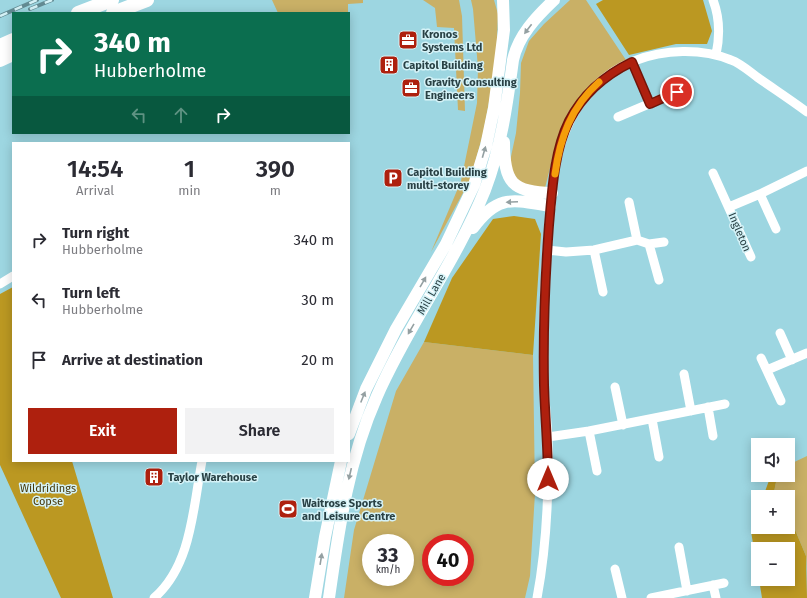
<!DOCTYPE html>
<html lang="en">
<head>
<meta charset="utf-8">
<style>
  body { margin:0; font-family:"Fira Sans",sans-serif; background:#f2f2f3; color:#2b2b33; height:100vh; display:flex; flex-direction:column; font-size:15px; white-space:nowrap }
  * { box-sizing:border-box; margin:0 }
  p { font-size:13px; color:#7c7c81 }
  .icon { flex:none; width:22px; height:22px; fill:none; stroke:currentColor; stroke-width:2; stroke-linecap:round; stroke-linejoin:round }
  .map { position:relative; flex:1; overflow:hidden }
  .drawer { position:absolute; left:12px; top:142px; width:338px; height:320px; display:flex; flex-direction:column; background:#fff; border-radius:0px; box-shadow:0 2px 10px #0003 }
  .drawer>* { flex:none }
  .guide { position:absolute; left:12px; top:12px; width:338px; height:122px; border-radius:0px; box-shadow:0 2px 10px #0003; background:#0b6e4f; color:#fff; overflow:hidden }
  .tools { position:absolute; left:751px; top:438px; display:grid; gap:8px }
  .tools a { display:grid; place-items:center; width:44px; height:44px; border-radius:0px; background:#fff; box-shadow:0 2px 10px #0003; font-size:20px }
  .speed { position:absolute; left:362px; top:534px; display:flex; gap:8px; font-size:20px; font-weight:700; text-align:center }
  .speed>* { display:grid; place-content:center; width:52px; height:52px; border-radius:50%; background:#fff; box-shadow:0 2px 10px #0003; line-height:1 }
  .speed small { font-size:10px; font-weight:400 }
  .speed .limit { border:6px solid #d22; background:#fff; color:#111 }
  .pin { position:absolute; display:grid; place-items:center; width:34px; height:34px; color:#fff; margin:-17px; border:2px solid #fff; border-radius:50%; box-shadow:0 1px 4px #0007 }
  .me { position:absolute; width:44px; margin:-22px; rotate:0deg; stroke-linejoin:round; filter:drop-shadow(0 0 3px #0008) }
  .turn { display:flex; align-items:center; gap:14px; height:84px; padding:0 16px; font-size:18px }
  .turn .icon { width:52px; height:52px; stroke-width:2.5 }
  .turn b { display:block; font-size:28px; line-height:34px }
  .lanes { display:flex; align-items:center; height:38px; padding:0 16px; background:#0003; justify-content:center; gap:20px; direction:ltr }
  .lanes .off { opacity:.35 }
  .eta { display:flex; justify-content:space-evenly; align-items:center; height:68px; text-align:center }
  .eta b { font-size:24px; font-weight:600; line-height:28px }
  .primary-button { display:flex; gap:8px; margin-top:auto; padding:8px 16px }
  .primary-button a { flex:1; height:46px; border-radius:0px; background:#ae200e; color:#fff; font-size:16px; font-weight:600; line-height:46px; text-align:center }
  .primary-button a+a { background:#f2f2f3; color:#2b2b33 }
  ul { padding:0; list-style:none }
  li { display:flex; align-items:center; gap:12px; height:60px; padding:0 16px }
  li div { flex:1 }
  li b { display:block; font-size:15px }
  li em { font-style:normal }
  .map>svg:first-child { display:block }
  .green { fill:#c9b066; fill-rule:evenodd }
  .forest { fill:#bb9822 }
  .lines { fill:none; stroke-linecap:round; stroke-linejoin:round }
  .minor { stroke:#fff; stroke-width:9 }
  .major { stroke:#fff; stroke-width:12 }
  .highway { stroke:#fff; stroke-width:14 }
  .rail-casing { stroke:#638b93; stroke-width:4 }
  .rail { stroke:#d5f2f7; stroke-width:2.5; stroke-dasharray:8; stroke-linecap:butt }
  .oneway { fill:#94a0a2 }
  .route-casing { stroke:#711509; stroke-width:10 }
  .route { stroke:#ae200e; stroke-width:7 }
  .slow { stroke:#f59e0b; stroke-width:7 }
  .labels { text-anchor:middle; stroke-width:3; stroke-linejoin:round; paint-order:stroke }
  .poi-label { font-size:11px; font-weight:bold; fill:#294145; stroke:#d5f2f7; text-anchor:start }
  .street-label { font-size:11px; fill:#294145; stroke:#d5f2f7 }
  .park-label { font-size:11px; fill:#463708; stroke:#d5f2f7 }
</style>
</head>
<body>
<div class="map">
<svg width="807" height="598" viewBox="0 0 807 598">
  <rect width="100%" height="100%" fill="#9dd6e1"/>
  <path class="green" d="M272,0H363V3L348,4V13H278Z
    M423,0H459L462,16L465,111L458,110L454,28L437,27L435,8Z
    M471,0H494L498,14L496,65L483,134L470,180L431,252L461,181L477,103L478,68L473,9Z
    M570,0H586L626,60L598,79L562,128L553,156L545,188L520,184L509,166L516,133L520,93L521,63L529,41L544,24Z
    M424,342L533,355L535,493L530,576L525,598H344L354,530L396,391ZM371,543H405V577H371ZM431,543H465V577H431Z
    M807,456V569L806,556L788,513V497H773L777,477L775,475H788V465Z"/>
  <path class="forest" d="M603,0H703L712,31L707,44H676L629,55L596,4Z
    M514,216L535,219L541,234L533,355L424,342L452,278L493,219Z
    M13,287V461H72L113,598H61L0,465V294Z
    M771,475H775L777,477L773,497H763Z
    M758,511V527H788V513L806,556L807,598H762L759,579H788V549H758V575L751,531Z"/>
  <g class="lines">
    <path class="minor" d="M713,0C720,18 720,36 716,55
      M632,62L650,104
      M618,117L677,92
      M713,173L751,257
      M760,194L776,229
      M629,202L637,240
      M729,207L760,194L807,171
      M649,244L659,280
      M547,250L566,252L594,250L637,240L649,244L664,242
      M594,250L603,292
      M0,284L13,276
      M780,333L792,360
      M761,358L781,401
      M767,370L807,353
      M684,374L691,411
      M615,387L623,425
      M708,407L713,436
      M652,419L659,457
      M589,431L597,471
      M548,437L589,431L725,404
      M679,547L687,591
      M615,569L622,598
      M713,585L716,598
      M154,598C192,565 193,507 202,461
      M537,598C547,545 549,491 548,438C547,420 545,402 544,384C543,336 544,287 548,239C551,204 552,162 566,130C578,99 603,73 634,61C664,49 702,48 731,60C740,63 749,71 757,77C774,89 791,100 807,112
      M651,598L724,583"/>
    <path class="major" d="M504,142C504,183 512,192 552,193
      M473,228C498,194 512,200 550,206
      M349,434L366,389L396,329L446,244L474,185L486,146L494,108L504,30L503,0
      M315,598L325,537L341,461
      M329,598C339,528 348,461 377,396C408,325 456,262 485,190C501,148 507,105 513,60C518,36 536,17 554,0"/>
    <path class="highway" d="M78,13L112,0
      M113,13L147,0
      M0,46L13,40
      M0,60L13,54"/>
    <g class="rail-casing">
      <path id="rail" d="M30,9L52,0
        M0,16L37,0"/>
    </g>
    <use href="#rail" class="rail"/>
  </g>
  <defs><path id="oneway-solid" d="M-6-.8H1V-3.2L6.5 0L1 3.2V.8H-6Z"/></defs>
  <g class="oneway">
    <use href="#oneway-solid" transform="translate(528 29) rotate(127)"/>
    <use href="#oneway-solid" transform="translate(484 152) rotate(-74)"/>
    <use href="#oneway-solid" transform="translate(512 202) rotate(177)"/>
    <use href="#oneway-solid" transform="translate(423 282) rotate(-60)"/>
    <use href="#oneway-solid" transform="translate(411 329) rotate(120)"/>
    <use href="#oneway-solid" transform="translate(363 397) rotate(-68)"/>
    <use href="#oneway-solid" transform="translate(350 474) rotate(103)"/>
    <use href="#oneway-solid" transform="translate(321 559) rotate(-81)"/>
  </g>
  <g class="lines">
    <g class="route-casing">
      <path id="route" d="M548,479C548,448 545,417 544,385C543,332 545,278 549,225C552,192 554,151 569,121C583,94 605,75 632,62L650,104L677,92"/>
    </g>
    <use href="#route" class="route"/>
    <path class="slow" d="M555,174C560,138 571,107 599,82"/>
  </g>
  <defs>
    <g id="office-square" transform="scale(1)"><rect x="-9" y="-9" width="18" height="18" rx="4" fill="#ae200e" stroke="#d5f2f7"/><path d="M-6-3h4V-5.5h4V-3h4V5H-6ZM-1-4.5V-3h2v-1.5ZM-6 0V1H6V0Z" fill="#fff"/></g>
    <g id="building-square" transform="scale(1)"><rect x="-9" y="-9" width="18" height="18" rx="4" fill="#ae200e" stroke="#d5f2f7"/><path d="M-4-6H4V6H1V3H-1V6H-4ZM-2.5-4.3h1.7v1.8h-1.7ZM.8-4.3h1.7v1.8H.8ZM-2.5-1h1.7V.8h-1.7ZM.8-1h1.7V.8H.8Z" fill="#fff"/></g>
    <g id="parking-square" transform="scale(1)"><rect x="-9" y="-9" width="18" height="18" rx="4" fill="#ae200e" stroke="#d5f2f7"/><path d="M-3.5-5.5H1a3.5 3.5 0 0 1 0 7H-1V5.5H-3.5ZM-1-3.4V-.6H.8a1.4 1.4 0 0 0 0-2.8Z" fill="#fff"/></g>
    <g id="stadium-square" transform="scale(1)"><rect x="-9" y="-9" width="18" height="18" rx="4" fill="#ae200e" stroke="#d5f2f7"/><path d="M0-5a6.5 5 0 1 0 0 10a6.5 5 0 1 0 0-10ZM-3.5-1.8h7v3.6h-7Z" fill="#fff"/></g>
  </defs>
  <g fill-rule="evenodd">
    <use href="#office-square" x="408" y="40"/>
    <use href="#building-square" x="389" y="65"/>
    <use href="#office-square" x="411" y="88"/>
    <use href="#parking-square" x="393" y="178"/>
    <use href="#building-square" x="154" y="477"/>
    <use href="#stadium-square" x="288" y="509"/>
  </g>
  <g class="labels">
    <g class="poi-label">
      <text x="422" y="38">Kronos<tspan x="422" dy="13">Systems Ltd</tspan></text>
      <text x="403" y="69">Capitol Building</text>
      <text x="425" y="86">Gravity Consulting<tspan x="425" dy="13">Engineers</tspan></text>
      <text x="407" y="176">Capitol Building<tspan x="407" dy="13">multi-storey</tspan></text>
      <text x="168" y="481">Taylor Warehouse</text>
      <text x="302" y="507">Waitrose Sports<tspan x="302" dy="13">and Leisure Centre</tspan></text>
    </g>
    <g class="street-label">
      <text transform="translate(740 232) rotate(67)" y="4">Ingleton</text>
      <text transform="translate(431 294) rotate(-60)" y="4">Mill Lane</text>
    </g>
    <g class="park-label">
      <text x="48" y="492">Wildridings<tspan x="48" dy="13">Copse</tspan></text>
    </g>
  </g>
</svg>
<div class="tools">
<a><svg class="icon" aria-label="sound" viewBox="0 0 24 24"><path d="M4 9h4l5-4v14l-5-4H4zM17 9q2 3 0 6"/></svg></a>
<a>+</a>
<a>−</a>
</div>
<div class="speed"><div>33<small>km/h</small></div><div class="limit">40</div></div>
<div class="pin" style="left:677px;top:92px;background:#d93025"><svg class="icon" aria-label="arrive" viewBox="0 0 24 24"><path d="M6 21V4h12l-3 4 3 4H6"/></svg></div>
<svg class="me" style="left:548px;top:479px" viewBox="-20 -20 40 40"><circle r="19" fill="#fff"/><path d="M0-13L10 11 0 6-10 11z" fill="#ae200e"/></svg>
<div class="guide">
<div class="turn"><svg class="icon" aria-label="right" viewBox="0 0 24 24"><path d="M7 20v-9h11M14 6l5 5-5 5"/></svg><div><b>340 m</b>Hubberholme</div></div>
<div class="lanes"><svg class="icon off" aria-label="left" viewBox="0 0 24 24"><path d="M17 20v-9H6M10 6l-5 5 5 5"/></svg><svg class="icon off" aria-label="ahead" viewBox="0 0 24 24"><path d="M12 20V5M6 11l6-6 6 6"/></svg><svg class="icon" aria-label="right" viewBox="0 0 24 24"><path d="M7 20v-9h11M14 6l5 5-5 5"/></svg></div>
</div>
<section class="drawer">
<div class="eta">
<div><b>14:54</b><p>Arrival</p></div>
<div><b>1</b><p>min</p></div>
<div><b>390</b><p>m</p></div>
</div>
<ul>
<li><svg class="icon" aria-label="right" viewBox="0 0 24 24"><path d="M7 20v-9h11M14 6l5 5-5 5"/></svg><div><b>Turn right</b><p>Hubberholme</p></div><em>340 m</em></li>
<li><svg class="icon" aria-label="left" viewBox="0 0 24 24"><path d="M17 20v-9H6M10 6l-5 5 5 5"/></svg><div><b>Turn left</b><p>Hubberholme</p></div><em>30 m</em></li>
<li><svg class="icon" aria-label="arrive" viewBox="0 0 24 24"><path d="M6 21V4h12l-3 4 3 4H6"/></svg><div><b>Arrive at destination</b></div><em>20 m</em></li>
</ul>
<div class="primary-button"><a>Exit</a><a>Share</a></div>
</section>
</div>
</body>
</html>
